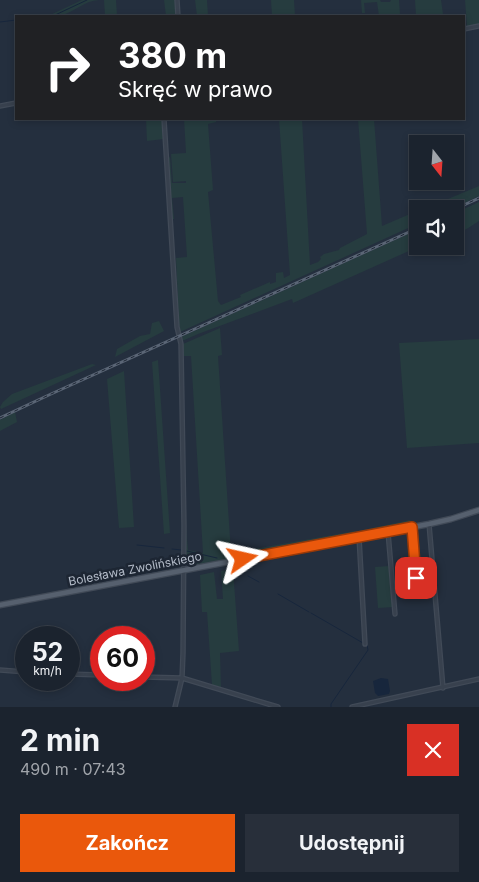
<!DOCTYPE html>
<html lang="pl">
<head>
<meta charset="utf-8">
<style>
  body { margin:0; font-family:Inter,sans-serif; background:#282f3a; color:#f1f3f6; height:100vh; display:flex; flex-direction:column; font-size:19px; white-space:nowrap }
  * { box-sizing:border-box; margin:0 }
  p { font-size:16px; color:#a0a4aa }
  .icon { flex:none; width:28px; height:28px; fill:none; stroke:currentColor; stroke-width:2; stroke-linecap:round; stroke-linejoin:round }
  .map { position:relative; height:707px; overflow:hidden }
  .panel { display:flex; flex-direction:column; background:#1b232e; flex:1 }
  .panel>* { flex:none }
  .hud { position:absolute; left:15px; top:15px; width:450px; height:105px; border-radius:0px; box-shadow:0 2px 8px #0003,0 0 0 1px #39404a; background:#202124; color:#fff; overflow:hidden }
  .needle { width:32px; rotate:163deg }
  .controls { position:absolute; left:409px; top:135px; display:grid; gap:10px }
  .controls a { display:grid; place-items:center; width:55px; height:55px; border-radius:0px; background:#1b232e; box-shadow:0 2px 8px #0003,0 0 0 1px #39404a; font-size:25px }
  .speed { position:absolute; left:15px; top:626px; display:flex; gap:10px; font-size:25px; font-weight:700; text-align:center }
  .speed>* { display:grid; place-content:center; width:65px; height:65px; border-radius:50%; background:#1b232e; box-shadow:0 2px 8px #0003,0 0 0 1px #39404a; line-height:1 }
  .speed small { font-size:12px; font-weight:400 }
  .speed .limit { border:8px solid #d22; background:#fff; color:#111 }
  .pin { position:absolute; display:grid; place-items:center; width:42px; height:42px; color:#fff; margin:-21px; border-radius:10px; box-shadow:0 2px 8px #0006 }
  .me { position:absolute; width:55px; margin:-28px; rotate:79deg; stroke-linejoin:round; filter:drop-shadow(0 0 4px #0008) }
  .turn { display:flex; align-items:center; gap:18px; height:105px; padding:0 20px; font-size:22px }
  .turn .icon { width:65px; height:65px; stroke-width:2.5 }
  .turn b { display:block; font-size:35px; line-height:42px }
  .round { display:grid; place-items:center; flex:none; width:52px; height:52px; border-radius:0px; background:#282f3a }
  .overview { display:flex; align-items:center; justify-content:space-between; height:85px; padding:0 20px }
  h1 { font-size:30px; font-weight:700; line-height:38px }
  .button { display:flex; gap:10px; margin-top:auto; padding:10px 20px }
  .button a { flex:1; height:58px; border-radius:0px; background:#ea580c; color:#fff; font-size:20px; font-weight:700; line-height:58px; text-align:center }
  .button a+a { background:#282f3a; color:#f1f3f6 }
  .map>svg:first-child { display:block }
  .green { fill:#263c3f }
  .water { fill:#17263c }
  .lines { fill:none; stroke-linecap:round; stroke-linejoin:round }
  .stream { stroke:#17263c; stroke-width:1 }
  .minor-casing { stroke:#414a57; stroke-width:5.5 }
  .primary-casing { stroke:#414a57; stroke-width:7 }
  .minor { stroke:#38414e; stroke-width:3 }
  .primary { stroke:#56606e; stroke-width:4.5 }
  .rail-casing { stroke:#5a6575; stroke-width:3 }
  .rail { stroke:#1d2633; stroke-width:1; stroke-dasharray:4; stroke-linecap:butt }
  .route-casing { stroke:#983908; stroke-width:12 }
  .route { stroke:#ea580c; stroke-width:9 }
  .labels { text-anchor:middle; stroke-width:5; stroke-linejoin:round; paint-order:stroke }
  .street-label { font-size:12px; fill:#b4bcc9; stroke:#1d2633 }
</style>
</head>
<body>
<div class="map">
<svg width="479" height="707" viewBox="0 0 479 707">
  <rect width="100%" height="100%" fill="#242f3e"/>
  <path class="green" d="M82,0H99C84,1 74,12 60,16C55,17 48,16 43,16H48Z
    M104,0H116L117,16H105Z
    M164,0H175L176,16H166Z
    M195,0H207L208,16H197Z
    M271,0H294L295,16H272Z
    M361,0H380L381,2H390L391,0H399L400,14L392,15V16H379L377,2L364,3L365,13H362Z
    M415,0H441L443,14L434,15V16H416Z
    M465,0H479V25L467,27Z
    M146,119H162L164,139L147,141Z
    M184,119H216V122L208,124L213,190L208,192L218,301L221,305L241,297L240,295L270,282V284L276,282V273L283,272L284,278L290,275L279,119H302L310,265L318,262L321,259L320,257L324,254L339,250L340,248L367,234L358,119H374L382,226L417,211V224L180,332L179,325L176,258L187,257L183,197L172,198L174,219H172L168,158L170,157L172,183H186V181L173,182L171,154L186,153Z
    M479,186V196L451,209H424Z
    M479,202V221C471,226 464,232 455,233V213Z
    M417,230L418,246H420L293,303L292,299L198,334L182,341L181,337Z
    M159,321L164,331L115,357L117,349L140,336L150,334L152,323Z
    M220,328L222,355L218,356L231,553L355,531L354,536L194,565L186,561V528L188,550L203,553L191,356H183V344Z
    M479,339V443L407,448L399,343Z
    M158,360L170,533L164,534L152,362Z
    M92,364L96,365L1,409L0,407L3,402L12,394Z
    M124,371L134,527L119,528L107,379Z
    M15,412L17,422L0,431V420Z
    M410,520L411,522L398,526V527L358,534V531Z
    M389,566L393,607L378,608L375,567Z
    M233,569L239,651L220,653L221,688L212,685L207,612H202L200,575L214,572L217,599H223L221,571Z"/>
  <path class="water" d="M381,678L388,679L390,691L389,694L378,696L375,693L373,681Z"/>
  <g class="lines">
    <path class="stream" d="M53,16L87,0
      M0,22L16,20
      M137,545L164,548
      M172,549L181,550
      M187,551L217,558
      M230,566L231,567
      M234,568L240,572
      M248,576L259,582
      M278,594L309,612
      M311,613L363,643
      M331,707V704L368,650L367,645"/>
    <g class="minor-casing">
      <path id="minor" d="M177,0L178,16
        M464,29L479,26
        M0,106L16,103
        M164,119L177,327L181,344L184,526L183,653L182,678L175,707
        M429,524L443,688
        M412,527L416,577
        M388,532L395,614
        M359,537L365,644
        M0,670L26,672
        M69,674L101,675
        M144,677L182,678L278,707
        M352,707L479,679"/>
    </g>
    <g class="primary-casing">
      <path id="primary" d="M0,605L429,524L451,519L479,510"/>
    </g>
    <use href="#minor" class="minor"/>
    <use href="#primary" class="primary"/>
    <g class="rail-casing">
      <path id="rail" d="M455,209L479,198
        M0,418L51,394L418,228"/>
    </g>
    <use href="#rail" class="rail"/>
  </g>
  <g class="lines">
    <g class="route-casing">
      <path id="route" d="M243,559L412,527L416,578"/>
    </g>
    <use href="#route" class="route"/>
  </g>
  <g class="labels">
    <g class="street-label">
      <text transform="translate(135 569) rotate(-11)" y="4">Bolesława Zwolińskiego</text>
    </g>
  </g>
</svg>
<div class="controls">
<a><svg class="needle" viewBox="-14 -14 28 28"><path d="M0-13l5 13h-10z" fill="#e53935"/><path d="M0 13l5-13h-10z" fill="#a0a4aa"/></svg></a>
<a><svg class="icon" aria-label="sound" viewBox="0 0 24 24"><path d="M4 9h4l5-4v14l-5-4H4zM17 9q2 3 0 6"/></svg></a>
</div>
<div class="speed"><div>52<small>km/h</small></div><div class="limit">60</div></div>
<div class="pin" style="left:416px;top:578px;background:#d93025"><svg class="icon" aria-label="arrive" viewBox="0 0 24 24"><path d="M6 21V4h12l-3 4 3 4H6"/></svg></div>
<svg class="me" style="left:243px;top:559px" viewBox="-20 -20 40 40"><path d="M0-17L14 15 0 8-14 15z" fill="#ea580c" stroke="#fff" stroke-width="4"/></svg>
<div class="hud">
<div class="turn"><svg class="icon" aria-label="right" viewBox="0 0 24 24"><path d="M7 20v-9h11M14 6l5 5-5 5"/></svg><div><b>380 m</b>Skręć w prawo</div></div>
</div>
</div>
<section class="panel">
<div class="overview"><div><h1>2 min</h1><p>490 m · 07:43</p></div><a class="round" style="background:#d93025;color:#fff"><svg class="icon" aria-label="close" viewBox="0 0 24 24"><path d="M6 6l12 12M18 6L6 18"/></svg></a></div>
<div class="button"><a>Zakończ</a><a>Udostępnij</a></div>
</section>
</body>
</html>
